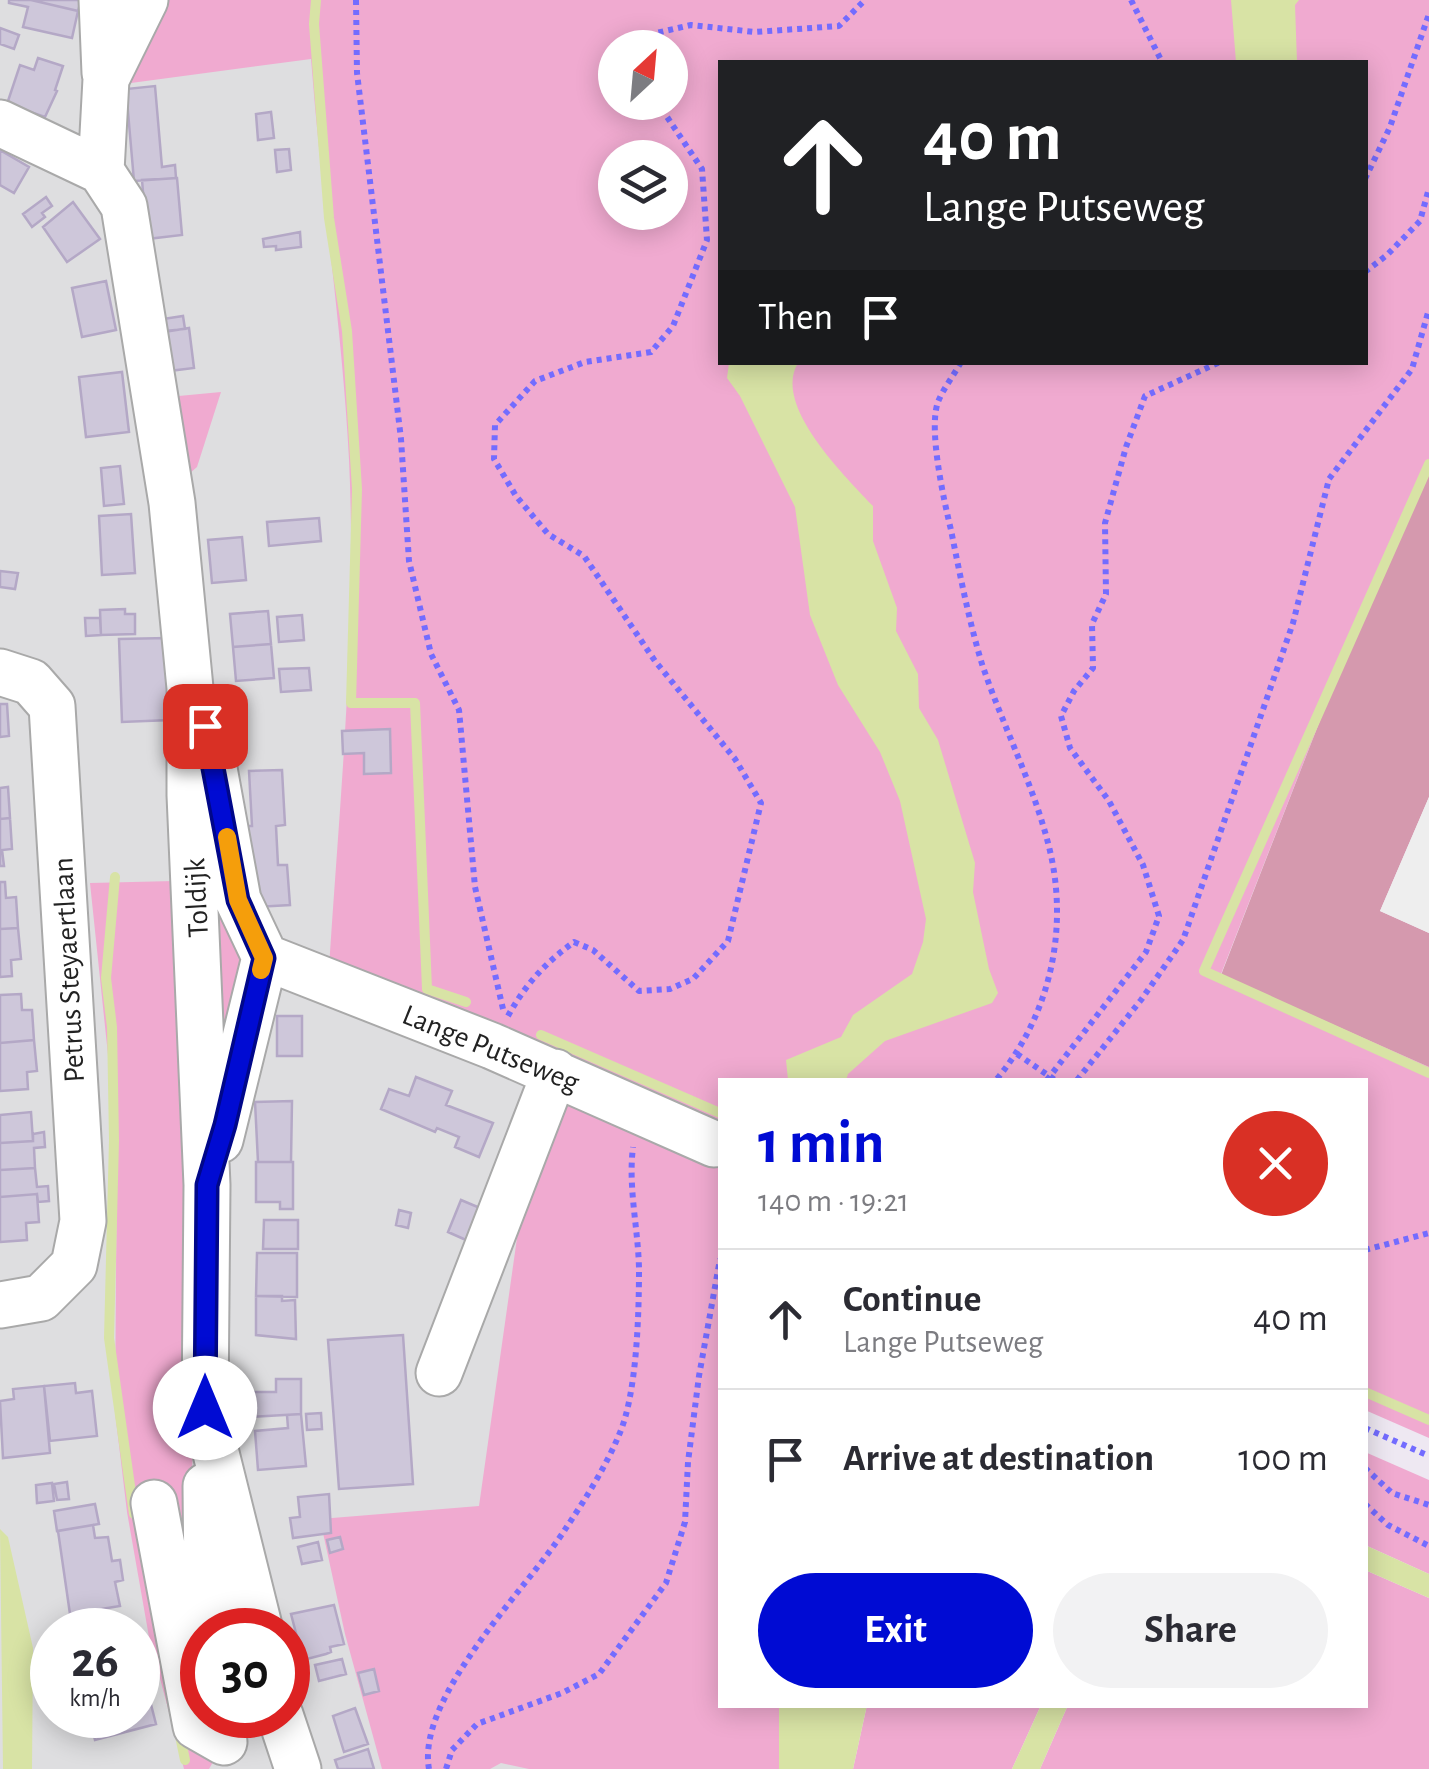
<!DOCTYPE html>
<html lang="en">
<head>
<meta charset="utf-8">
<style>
  body { margin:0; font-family:"Alegreya Sans",sans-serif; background:#f2f2f3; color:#2b2b33; height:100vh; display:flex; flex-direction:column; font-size:38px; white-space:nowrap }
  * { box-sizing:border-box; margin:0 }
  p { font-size:32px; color:#7c7c81 }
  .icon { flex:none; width:55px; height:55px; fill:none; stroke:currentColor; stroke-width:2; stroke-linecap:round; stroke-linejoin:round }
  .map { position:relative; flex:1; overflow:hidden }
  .drawer { position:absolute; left:718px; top:1078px; width:650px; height:630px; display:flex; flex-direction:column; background:#fff; border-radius:0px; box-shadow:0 5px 25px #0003 }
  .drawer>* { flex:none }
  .banner { position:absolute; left:718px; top:60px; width:650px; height:305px; border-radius:0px; box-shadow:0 5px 25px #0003; background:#202124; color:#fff; overflow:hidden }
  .needle { width:65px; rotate:26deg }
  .fabs { position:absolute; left:598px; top:30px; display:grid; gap:20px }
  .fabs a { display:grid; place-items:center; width:90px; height:90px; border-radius:50%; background:#fff; box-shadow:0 5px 25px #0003; font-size:50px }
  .speed { position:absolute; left:30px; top:1608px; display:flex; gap:20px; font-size:50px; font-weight:700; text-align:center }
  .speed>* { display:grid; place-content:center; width:130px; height:130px; border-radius:50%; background:#fff; box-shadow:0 5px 25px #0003; line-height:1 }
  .speed small { font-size:25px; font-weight:400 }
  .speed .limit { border:15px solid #d22; background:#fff; color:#111 }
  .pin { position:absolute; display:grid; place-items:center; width:85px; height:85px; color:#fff; margin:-42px; border-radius:20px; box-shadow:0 5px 15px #0006 }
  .me { position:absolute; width:110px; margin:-55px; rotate:0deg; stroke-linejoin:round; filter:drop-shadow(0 0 8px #0008) }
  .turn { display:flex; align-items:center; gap:35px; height:210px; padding:0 40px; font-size:45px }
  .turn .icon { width:130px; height:130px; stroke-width:2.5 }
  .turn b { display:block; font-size:70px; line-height:85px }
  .then { display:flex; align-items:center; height:95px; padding:0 40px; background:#0003; gap:20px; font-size:38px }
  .round { display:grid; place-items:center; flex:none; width:105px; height:105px; border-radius:52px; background:#f2f2f3 }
  .head { display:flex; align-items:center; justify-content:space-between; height:170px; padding:0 40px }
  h1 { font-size:60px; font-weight:600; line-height:75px; color:#000bd3 }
  .button { display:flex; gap:20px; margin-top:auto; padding:20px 40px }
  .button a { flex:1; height:115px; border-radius:60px; background:#000bd3; color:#fff; font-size:40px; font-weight:600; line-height:115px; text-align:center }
  .button a+a { background:#f2f2f3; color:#2b2b33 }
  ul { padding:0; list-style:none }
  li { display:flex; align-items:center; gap:30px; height:140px; padding:0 40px; border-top:2px solid #e1e1e2 }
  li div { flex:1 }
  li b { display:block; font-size:38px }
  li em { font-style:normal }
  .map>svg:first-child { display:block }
  .residential { fill:#dedee0; fill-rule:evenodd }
  .grass { fill:#f0aad0; fill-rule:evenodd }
  .forest { fill:#d599ae }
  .parking { fill:#eee }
  .water { fill:#d8e3a5 }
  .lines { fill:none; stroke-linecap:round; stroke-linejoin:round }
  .stream { stroke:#d8e3a5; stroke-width:10 }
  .building { fill:#cec7da; stroke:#b4a8c6; stroke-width:2.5 }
  .minor-casing { stroke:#a9a9a9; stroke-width:49 }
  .path { stroke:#736cff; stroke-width:6; stroke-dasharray:5 5; stroke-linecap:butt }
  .minor { stroke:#fff; stroke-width:45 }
  .route-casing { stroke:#000789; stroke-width:25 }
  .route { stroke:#000bd3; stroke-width:18 }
  .slow { stroke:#f59e0b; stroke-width:18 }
  .labels { text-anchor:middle; stroke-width:8; stroke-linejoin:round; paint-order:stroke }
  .street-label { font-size:30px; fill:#222; stroke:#fff }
</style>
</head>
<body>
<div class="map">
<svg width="1429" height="1769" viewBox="0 0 1429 1769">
  <rect width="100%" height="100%" fill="#eee8f2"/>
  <path class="residential" d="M0,0H366L720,1080V1156L545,1703V1769H0ZM52,1630H138V1715H52ZM202,1630H288V1715H202Z"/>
  <path class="grass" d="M152,0H1429V465L1333,687L1221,974L1429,1067V1438L1365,1410V1080H720V1133L329,967C340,798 357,628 349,459C342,325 321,193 311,59L116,85ZM615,48H670V102H615ZM720,62H1365V362H720ZM615,158H670V212H615Z
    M221,392L197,467L190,473L168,397Z
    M201,739L249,947L215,1136Z
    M174,881L199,1349L189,1520L213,1762L209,1769H184L183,1765L149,1637L127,1512L115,1412L117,1141L90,883Z
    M558,1094L720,1168V1705H779V1769H529L501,1763L490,1769H382L345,1634L320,1519L479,1506L521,1210Z
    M1365,1452L1429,1480V1574L1365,1545Z
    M1365,1570L1429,1598V1769H1040L1068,1705H1365Z
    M867,1705H1041L1012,1769H853Z"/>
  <path class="forest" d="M1429,465V797L1380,911L1429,933V1067L1221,975L1333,687Z"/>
  <path class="parking" d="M1429,797V933L1380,911Z"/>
  <path class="water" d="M1231,0H1299L1295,5L1297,62H1236Z
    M729,363H798C772,405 845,476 873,506V541L897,608L896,631L918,674L919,708L938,740L975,863L973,892L989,969L998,993L992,1003L885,1041L848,1074L846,1080H788L786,1060L841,1037L853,1015L912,974L923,942L926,919L900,801L880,752L838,685L810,615L795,507L740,396L727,378Z
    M0,1529L8,1537L33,1648L32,1769H3Z
    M1365,1545L1429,1574V1598L1365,1570Z
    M779,1705H867L853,1769H779Z
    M1041,1705H1068L1040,1769H1012Z"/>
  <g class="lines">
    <path class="stream" d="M316,0L314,24L329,218L347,331L357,489L351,703H415L427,989L466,1002
      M1429,464L1204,971L1429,1073
      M115,877L106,978L112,1027L114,1140L109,1338L134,1514
      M541,1035L720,1113
      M1365,1392L1429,1420
      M179,1731L185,1760"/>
  </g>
  <path class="building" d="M9,0H31L78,11L72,38L23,27L28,7L9,3Z
    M31,0H81L78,11Z
    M0,28L19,35L14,49L0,44Z
    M38,58L63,66L55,90L57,91L45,117L7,104L20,65L34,70Z
    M155,86L162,167L175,165L176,178L134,181L126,89Z
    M271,112L274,138L258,140L256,114Z
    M289,149L291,170L277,172L275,150Z
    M0,150L29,167L14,193L0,185Z
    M177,178L182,235L147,239L142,180Z
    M46,197L52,206L42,213L45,217L32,227L23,214Z
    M73,202L100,239L67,262L43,227Z
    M300,232L301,247L276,250V246L264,247L263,239Z
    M106,281L116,330L82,337L72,288Z
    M183,316L185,329L165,331L163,319Z
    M189,328L194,368L169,371L164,332Z
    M122,372L129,432L86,437L79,377Z
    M120,466L124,504L104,506L101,468Z
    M131,514L135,573L102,575L99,516Z
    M319,518L321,541L269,546L267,522Z
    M242,537L246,580L212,583L208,540Z
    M0,571L18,573L15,589L0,587Z
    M125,609V614H135V634L101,635L100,610Z
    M268,611L271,644L233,647L230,614Z
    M302,615L304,640L279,642L277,617Z
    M85,618H100L101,635L86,636Z
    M167,638L170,720L122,722L119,639Z
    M271,644L274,678L236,681L233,647Z
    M309,668L311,690L281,692L279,669Z
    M0,704H7L9,736L0,737Z
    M390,729L391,773L364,774V753L343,754L342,731Z
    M282,770L285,825L276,826L278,865H287L290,905L256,907L246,826H252L249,771Z
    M8,787L10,818L0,819V788Z
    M10,818L12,849L2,850L4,866H0V819Z
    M0,882H5L6,898L16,897L18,928L0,929Z
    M18,928L21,959L11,960L12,976L0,977V929Z
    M21,994L22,1010H32L34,1040L0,1043V995Z
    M277,1016H302V1056H277Z
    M34,1040L37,1071L27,1072L28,1089L0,1091V1043Z
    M416,1077L452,1091L446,1105L493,1123L479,1157L455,1147L459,1137L437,1128L435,1132L381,1109L389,1089L409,1096Z
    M292,1101L291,1162H258L255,1102Z
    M31,1112L33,1141L0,1143V1115Z
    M44,1132L45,1147L34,1148L35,1168L0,1170V1143L33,1141V1134Z
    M256,1162H293V1209H280V1202H256Z
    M35,1168L37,1187L48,1186L49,1201L38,1202L37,1194L0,1197V1170Z
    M37,1194L39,1222L26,1223L27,1240L0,1242V1197Z
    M461,1200L480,1208L466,1240L448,1232Z
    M399,1210L411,1213L408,1228L396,1225Z
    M264,1220H298V1249H263Z
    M257,1253H297V1297L256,1296Z
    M256,1296H282V1301L295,1300L296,1339L256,1335Z
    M403,1335L413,1484L339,1489L328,1340Z
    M276,1379H301V1414L251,1417L250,1392H276Z
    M75,1383L76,1393L92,1391L97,1436L50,1441L44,1386Z
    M44,1386L50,1453L3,1458L0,1401L14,1399L13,1389Z
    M321,1413L322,1429L307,1430L306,1414Z
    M301,1414L306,1466L258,1470L255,1431L288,1428L287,1415Z
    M67,1482L69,1499L57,1500L54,1484Z
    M52,1483L54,1501L37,1503L36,1485Z
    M329,1494L331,1533L293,1538L290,1518L300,1517L298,1497Z
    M95,1504L99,1524L57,1531L54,1511Z
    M93,1525L95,1538L108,1537L112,1561L120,1560L123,1580L115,1582L120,1606L70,1614L58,1531Z
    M340,1537L343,1549L330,1553L327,1540Z
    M318,1542L322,1560L302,1564L298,1547Z
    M334,1605L344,1644L330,1647L331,1652L326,1654L303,1660L291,1614Z
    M342,1659L346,1674L319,1681L315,1665Z
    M374,1669L379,1691L364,1695L358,1673Z
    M145,1681L156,1724L95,1740L89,1715H138V1683Z
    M355,1708L368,1744L344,1752L333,1716Z
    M368,1749L374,1769H338L335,1760Z"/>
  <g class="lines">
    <g class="minor-casing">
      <path id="minor" d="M102,0L105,73
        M0,123L101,171
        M101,171L124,206L172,503L190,688V795L207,1185L205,1409L260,1630
        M101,171L106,79L145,0
        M0,672L31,682L52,706L83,1221L74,1265L41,1298L0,1305
        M211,752L238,900L265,957L220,1140
        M265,957L492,1046L714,1144
        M439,1373L555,1072
        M206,1486L207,1581L213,1630
        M154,1503L196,1726L224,1742
        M280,1715L298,1769"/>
    </g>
    <path class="path" d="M356,0L357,73L401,439L409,561L431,654L459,710L475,887L503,1009
      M1131,0L1162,62
      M647,48L656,33L691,25L755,32L839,26L865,0
      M1365,179L1390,127L1429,14
      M1365,272L1387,255L1420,221L1429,188
      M961,362C954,375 943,389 938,402C928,429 944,501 951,530C960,575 969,621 982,664C1003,727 1035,787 1050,851C1069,932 1049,1017 996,1080
      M508,1016C525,985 545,963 574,942L593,950L639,991L670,989L693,979L728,941L761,803L735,759L655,661L584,556L548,534L516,496L494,459L495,425L535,381L585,362L651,352L673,326L707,240L702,169L657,102
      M1017,1054L1055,1080
      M1047,1080L1146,952L1159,916L1143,865L1109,801L1070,748L1061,716L1074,691L1093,668L1092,624L1106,594L1105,523L1126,447L1145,396L1220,362
      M1077,1080L1141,1000L1183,940L1293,623L1329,479L1412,369L1429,309
      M1365,1250L1429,1233
      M1365,1428L1429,1456
      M1365,1468L1392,1493L1429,1505
      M1365,1504L1388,1525L1429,1546
      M429,1769C416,1696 528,1588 566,1528C585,1500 606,1466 619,1435C637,1394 639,1314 639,1268C638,1227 628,1188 633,1147
      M446,1769L452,1750L477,1724L562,1693L599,1674L666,1583L685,1522L688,1462L699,1376L720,1259"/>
    <use href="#minor" class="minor"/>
  </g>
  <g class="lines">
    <g class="route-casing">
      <path id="route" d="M205,726L238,900L264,958L225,1125L207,1185L205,1408"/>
    </g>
    <use href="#route" class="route"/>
    <path class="slow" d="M227,837L238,900L264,958L261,970"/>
  </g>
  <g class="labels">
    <g class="street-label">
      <text transform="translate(196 898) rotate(-93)" y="10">Toldijk</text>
      <text transform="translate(68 970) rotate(-93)" y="10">Petrus Steyaertlaan</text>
      <text transform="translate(491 1048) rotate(22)" y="10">Lange Putseweg</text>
    </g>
  </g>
</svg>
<div class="fabs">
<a><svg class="needle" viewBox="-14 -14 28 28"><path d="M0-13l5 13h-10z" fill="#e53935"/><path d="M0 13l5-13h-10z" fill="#7c7c81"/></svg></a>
<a><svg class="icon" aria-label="layers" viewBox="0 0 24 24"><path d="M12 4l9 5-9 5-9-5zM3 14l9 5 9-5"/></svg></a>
</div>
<div class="speed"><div>26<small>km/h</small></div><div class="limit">30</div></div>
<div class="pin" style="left:205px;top:726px;background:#d93025"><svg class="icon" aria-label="arrive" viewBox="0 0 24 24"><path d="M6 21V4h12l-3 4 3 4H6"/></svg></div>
<svg class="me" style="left:205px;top:1408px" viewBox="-20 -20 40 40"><circle r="19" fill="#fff"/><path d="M0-13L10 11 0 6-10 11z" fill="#000bd3"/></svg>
<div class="banner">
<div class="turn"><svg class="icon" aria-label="ahead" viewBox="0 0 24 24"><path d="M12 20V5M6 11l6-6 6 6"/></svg><div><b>40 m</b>Lange Putseweg</div></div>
<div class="then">Then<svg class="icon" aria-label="arrive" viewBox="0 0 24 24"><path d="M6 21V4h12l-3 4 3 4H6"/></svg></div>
</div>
<section class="drawer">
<div class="head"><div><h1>1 min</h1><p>140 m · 19:21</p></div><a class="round" style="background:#d93025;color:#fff"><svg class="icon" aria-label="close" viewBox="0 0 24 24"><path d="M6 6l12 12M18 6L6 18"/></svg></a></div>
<ul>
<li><svg class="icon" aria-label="ahead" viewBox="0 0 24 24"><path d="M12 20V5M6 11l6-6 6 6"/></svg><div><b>Continue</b><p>Lange Putseweg</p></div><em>40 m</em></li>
<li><svg class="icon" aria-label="arrive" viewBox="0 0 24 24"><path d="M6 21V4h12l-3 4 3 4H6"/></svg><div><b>Arrive at destination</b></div><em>100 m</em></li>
</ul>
<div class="button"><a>Exit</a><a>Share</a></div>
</section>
</div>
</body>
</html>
